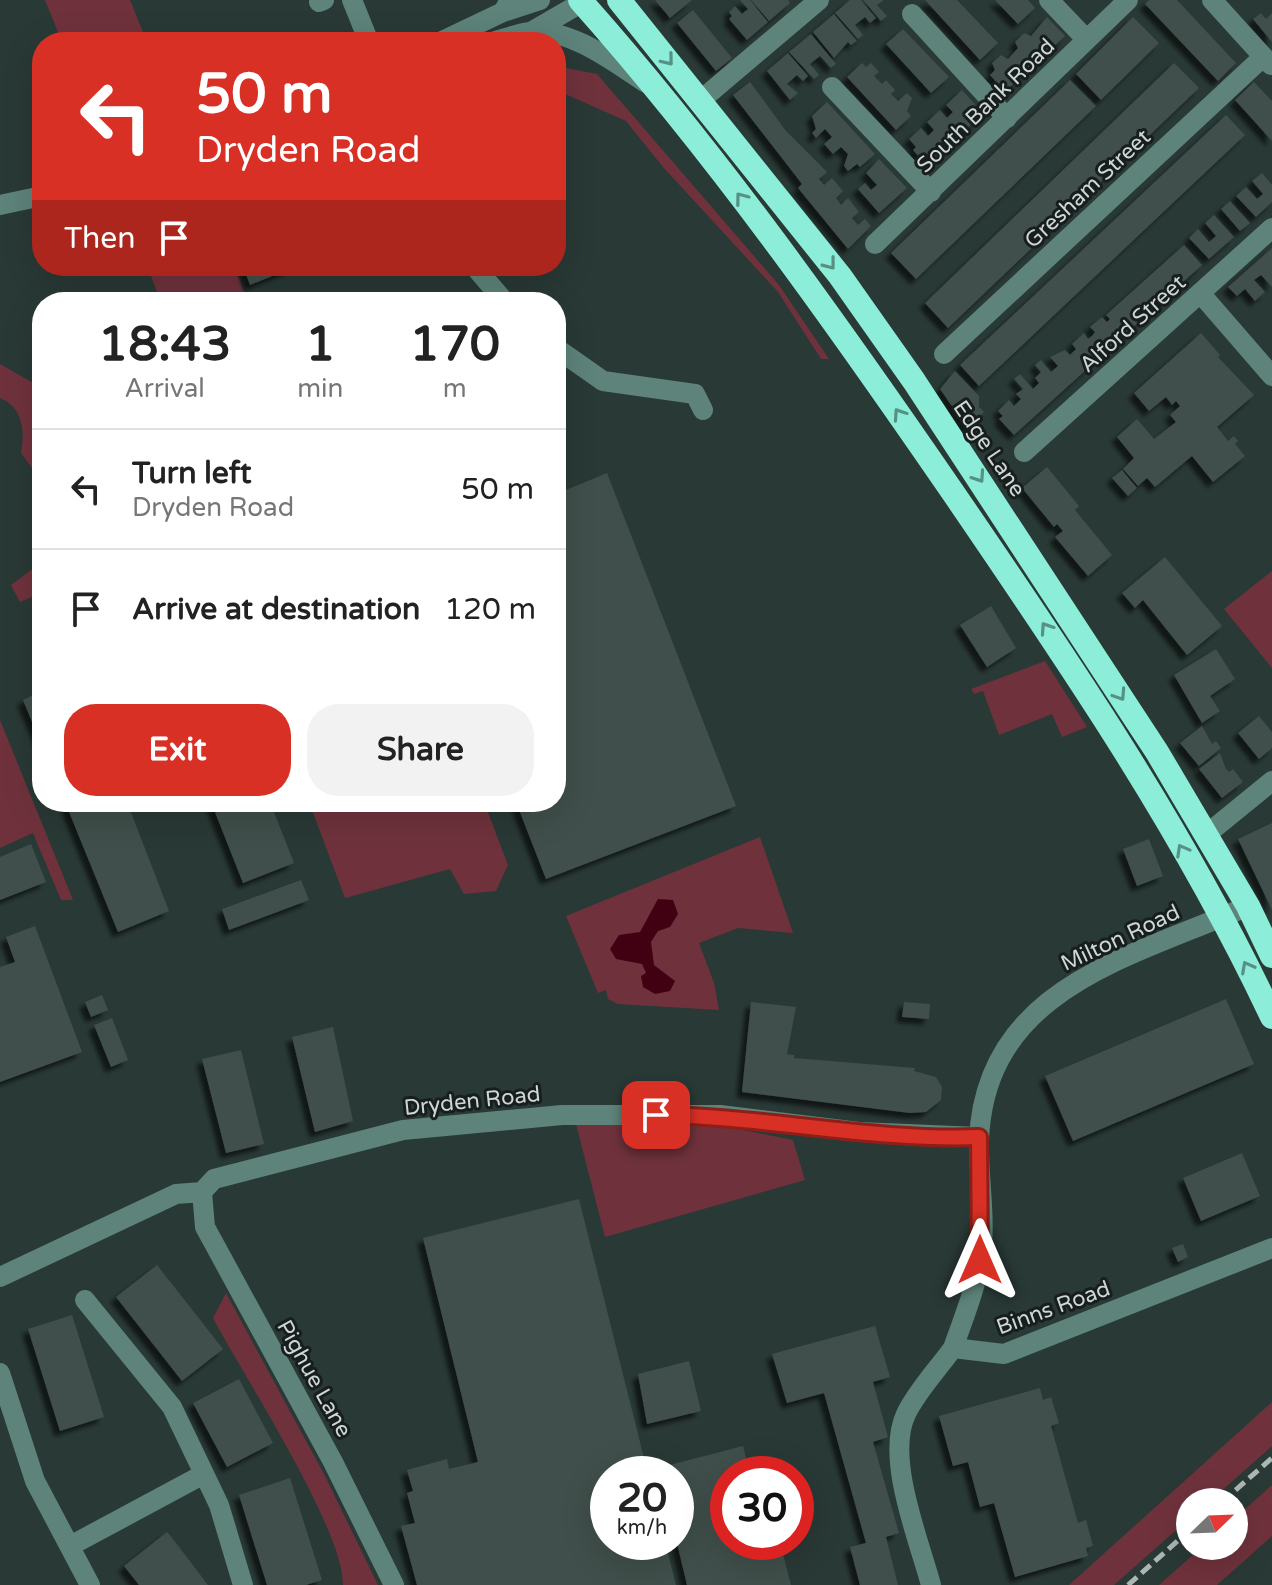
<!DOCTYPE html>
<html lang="en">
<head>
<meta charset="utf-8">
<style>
  body { margin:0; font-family:"Varela Round",sans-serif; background:#f2f2f2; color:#222; height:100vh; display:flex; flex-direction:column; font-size:30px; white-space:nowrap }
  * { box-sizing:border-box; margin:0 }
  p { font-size:26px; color:#767676 }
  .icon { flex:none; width:44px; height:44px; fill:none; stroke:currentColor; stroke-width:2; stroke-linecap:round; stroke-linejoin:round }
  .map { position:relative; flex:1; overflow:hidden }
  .drawer { position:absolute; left:32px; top:292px; width:534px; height:520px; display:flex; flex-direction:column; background:#fff; border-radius:32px; box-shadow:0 8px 32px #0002 }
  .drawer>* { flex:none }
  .hud { position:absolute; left:32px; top:32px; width:534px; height:244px; border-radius:32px; box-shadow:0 8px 32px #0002; background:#d93025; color:#fff; overflow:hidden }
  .needle { width:52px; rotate:67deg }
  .buttons { position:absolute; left:1176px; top:1488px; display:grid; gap:16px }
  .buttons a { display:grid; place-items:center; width:72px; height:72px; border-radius:50%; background:#fff; box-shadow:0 8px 32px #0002; font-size:40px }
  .speed { position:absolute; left:590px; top:1456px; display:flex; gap:16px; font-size:40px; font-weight:700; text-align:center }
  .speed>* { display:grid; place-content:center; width:104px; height:104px; border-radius:50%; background:#fff; box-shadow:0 8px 32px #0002; line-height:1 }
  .speed small { font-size:20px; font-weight:400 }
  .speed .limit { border:12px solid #d22; background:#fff; color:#111 }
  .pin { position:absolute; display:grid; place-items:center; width:68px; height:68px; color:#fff; margin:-34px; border-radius:16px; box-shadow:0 4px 12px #0006 }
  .me { position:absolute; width:88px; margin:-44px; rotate:0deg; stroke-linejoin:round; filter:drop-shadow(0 0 6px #0008) }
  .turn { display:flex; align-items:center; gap:28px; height:168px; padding:0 32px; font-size:36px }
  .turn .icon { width:104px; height:104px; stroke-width:2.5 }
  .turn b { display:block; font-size:56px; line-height:68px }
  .then { display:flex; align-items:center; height:76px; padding:0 32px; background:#0003; gap:16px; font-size:30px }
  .eta { display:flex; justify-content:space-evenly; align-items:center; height:136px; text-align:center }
  .eta b { font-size:48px; font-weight:700; line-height:56px }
  .primary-button { display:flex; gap:16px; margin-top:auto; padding:16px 32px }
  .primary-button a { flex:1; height:92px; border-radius:32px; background:#d93025; color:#fff; font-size:32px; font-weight:700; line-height:92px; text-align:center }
  .primary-button a+a { background:#f2f2f2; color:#222 }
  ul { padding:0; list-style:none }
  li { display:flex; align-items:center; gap:24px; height:120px; padding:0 32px; border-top:2px solid #e0e0e0 }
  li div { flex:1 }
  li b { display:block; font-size:30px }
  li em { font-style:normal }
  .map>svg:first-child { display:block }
  .green { fill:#6f323c }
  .water { fill:#420013 }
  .building { fill:#3f4f4b; filter:url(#shadow) }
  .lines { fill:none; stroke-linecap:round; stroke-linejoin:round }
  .minor { stroke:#5d837a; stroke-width:20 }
  .highway { stroke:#8ceed9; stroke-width:24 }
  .rail { stroke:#acb7b4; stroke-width:5; stroke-dasharray:12 6; stroke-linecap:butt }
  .oneway { stroke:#579084 }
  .route-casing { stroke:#8d1f18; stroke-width:20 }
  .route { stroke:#d93025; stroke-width:14 }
  .labels { text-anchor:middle; stroke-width:6; stroke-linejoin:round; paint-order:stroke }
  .street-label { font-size:22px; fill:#cdd7d4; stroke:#171e1d }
</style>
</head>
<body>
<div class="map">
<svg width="1272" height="1585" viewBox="0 0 1272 1585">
  <defs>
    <filter id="shadow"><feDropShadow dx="-5.5" dy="5.5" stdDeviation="2" flood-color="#0009"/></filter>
  </defs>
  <rect width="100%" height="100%" fill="#293935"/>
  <path class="green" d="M45,0H130L147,42H62Z
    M556,66L597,74L779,285L829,359H821L778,292L663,167L626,121L556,90Z
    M147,266H234L248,302H161Z
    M0,364L42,388V467L32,468L21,453C25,430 23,408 0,398Z
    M42,562V593L20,602L11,585Z
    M1272,571V668L1224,609Z
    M1045,661L1087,727L1062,737L1052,714L999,735L983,691L974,694L971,689Z
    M0,720L73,900H61L33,833L0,848Z
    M309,802H484L508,865L496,891L464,894L450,869L345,898Z
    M760,837L793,933L738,928L699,943L714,983L719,1010L618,1004L608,999L606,990L598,993L566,916Z
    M576,1124L723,1126L793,1140L805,1180L605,1237Z
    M226,1293L325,1476L378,1585H343C343,1527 244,1377 213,1318Z
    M1272,1402V1446L1209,1502H1190V1518L1114,1585H1069Z
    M1272,1485V1536L1217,1585H1159L1203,1546H1234V1519Z"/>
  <path class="water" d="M658,899L673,900L678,914L670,927L658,931L651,942L654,965L675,981L670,991L655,994L643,987L641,976L646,973L642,964L616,959L610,949L619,935L640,932Z"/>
  <path class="building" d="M655,0H692L670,18Z
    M740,0H750L768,22L747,40L729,19L732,16L729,12L735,6L742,14L748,9Z
    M751,0H788L790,3L769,21Z
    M850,0H861L876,18L870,23L865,17L855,25L863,35L858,39L835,13Z
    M863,0H884L877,5L887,16L881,21Z
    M925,0H957L998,43L980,60Z
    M995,0H1028L1035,8L1018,24Z
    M1149,0H1177L1236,63L1218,81L1145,4Z
    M693,10L732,58L716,71L677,23Z
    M1261,13L1266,19L1272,13V42L1253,19Z
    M834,14L857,41L851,45L848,42L834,58L813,32Z
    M1047,17L1065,36L1005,92L990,75L995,70L992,63L1001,55L1008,59L1018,48L1015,42L1024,33L1031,36Z
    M1133,17L1159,43L1101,100L1076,74Z
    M903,29L949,77L931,93L886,44Z
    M811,34L836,64L831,68L820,56L810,64L819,75L814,79L789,52Z
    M788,53L808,76L803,81L797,75L787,84L798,93L790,100L767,71Z
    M862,63L866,67L871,63L879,72L874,76L882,84L886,80L895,90L891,94L898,101L907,93L912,98L907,111L911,116L896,130L847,77Z
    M1174,63L1199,88L948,328L925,303Z
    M1070,80L1096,106L916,279L891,253Z
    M750,82L786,131L827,172L819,179L824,185L832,178L843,191L836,198L839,202L841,205L848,198L859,212L852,218L858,225L865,219L871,226L848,249L798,188L802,184L733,95Z
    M1254,82L1272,101V141L1235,100Z
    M962,90L983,113L928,167L913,150L916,147L909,139L921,128L928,136L934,130L927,122L940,110L947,118L953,112L946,105Z
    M827,102L875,154L860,167L857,164L848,171L844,166L848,154L841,147L833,154L824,144L832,137L825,129L816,138L812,133L816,129L812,116Z
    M1226,115L1245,135L979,386L960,365Z
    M879,159L907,188L879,213L858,189L865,183L871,190L877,185L866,173Z
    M1262,173L1272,185V202L1256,217L1236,196L1246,187L1257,199L1263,194L1252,181Z
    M1230,201L1250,223L1240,231L1221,209Z
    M1214,215L1234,237L1209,259L1189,238L1198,229L1209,242L1216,236L1205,223Z
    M1184,245L1202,265L1014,435L999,419L1003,416L998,411L1009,400L1014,406L1021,399L1016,394L1023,389L1014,379L1020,374L1033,389L1039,383L1035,378L1041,372L1035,365L1041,360L1051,372L1058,366L1050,357L1065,350L1070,355L1076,349L1072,344L1084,333L1088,339L1092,336L1095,332L1090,327L1102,317L1107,322L1110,319L1106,315Z
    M1272,248V287L1261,275L1254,280L1265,292L1255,301L1245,289L1237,296L1228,287Z
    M243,266H297L250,285Z
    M1201,333L1220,355L1218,357L1254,395L1217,427L1228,441L1234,436L1238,441L1235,444L1245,456L1213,482L1192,456L1155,487L1147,478L1138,486L1123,469L1134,458L1117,437L1137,419L1154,439L1176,422L1170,415L1180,406L1176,401L1172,405L1166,397L1149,411L1134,393Z
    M955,371L979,396V407L984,412L968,429L940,389Z
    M1047,467L1079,506L1075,510L1112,555L1088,576L1055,537L1063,531L1057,524L1054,527L1022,488Z
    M1122,470L1137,488L1128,496L1112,478Z
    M607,473L736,806L546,879L516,802H556V494Z
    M1165,557L1222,626L1187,655L1143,600L1135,608L1122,593Z
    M991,606L1016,648L987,667L960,625Z
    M1216,649L1235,679L1210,696L1220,711L1202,723L1174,675Z
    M42,690V746L23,700Z
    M1259,716L1272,732V748L1259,759L1238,733Z
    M1202,726L1212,744L1216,741L1221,748L1199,766L1180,743Z
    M1220,753L1226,769L1229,772L1233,769L1243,782L1222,798L1199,769Z
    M65,802H127L169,911L118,932Z
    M211,802H270L294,863L243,883Z
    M1272,823V910L1238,839Z
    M1149,839L1163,876L1137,886L1123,849Z
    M31,844L46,882L0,900V857Z
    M301,880L309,900L229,930L222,909Z
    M35,926L82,1052L0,1082V967L15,962L6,937Z
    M102,995L108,1010L91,1017L85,1002Z
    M1226,999L1254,1064L1073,1141L1045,1076Z
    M751,1002L796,1007L787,1054L794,1055V1058L915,1068L914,1071L936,1077L942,1087L941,1100L926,1112L910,1113L742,1092Z
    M904,1002L930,1004L929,1019L902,1017Z
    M112,1018L128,1060L111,1067L94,1025Z
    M333,1027L353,1121L315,1132L292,1037Z
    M241,1050L264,1144L226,1153L202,1059Z
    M1242,1153L1260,1196L1201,1221L1183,1178Z
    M579,1199L648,1474H608V1542H665L676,1585H417L401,1526L415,1523L407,1493L413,1491L407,1470L447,1459L449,1469L478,1462L423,1238Z
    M1183,1244L1188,1257L1178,1262L1172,1248Z
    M157,1265L223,1349L182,1381L116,1297Z
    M72,1315L104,1417L60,1431L28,1329Z
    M875,1326L890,1377L873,1382L888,1437L873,1442L899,1533L886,1537L898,1585H860L850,1547L866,1543L824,1393L787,1403L772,1354Z
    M689,1361L701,1411L647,1424L638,1374Z
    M239,1379L273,1443L227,1467L193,1403Z
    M1040,1388L1043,1400L1051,1397L1059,1423L1051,1426L1078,1523L1086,1520L1093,1546L1086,1548L1088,1556L1015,1577L994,1503L980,1507L968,1462L953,1466L939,1416Z
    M743,1446L750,1474H728V1542H780L791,1585H687L676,1539V1474H660L658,1468Z
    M290,1478L322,1580L306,1585H267L239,1495Z
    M167,1532L173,1539L208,1585H139L124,1566Z"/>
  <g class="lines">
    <path class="minor" d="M352,0L369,42
      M1049,0L1086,39
      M1212,0L1271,65
      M319,2L324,0
      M503,12L540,0
      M912,14L1007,118
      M531,32L586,0
      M440,42L503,12L510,0
      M492,42C504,39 518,33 530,32C571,28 614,62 646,83
      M832,87L931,192
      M701,100L819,0
      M0,205L42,196
      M875,244L1128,0
      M474,266L505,302
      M1201,294L1272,376
      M556,348L603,381L695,394L703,410
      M944,354L1263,57
      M1024,452L1272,228
      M1207,834L1272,781
      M202,1192L214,1179L403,1130L562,1115H720L859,1132L979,1137
      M202,1192L205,1227L333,1462L394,1585
      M0,1277L176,1194L202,1192
      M85,1300L172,1407L219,1505L243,1585
      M953,1348C963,1320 975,1290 980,1261C987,1222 978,1179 979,1140C985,987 1133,957 1248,906
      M0,1373L35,1481L90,1585
      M70,1546L204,1474
      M931,1585C919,1540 885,1458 906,1414C917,1391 938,1369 953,1348L1004,1354L1272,1248"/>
    <path class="highway" d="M580,0C717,154 837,324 954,494C1069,662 1185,832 1272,1017
      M619,0L840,276L914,381L1157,752L1248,906L1272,956"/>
    <path class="rail" d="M1222,1502L1272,1458
      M1128,1585L1190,1530"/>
  </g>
  <defs><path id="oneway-chevron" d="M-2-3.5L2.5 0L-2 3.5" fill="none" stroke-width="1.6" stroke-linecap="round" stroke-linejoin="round" transform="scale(2)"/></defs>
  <g class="oneway">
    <use href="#oneway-chevron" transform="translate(668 60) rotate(51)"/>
    <use href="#oneway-chevron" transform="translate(741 198) rotate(-127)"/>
    <use href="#oneway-chevron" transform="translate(830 264) rotate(52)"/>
    <use href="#oneway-chevron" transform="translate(899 414) rotate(-124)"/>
    <use href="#oneway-chevron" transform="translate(979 477) rotate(56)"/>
    <use href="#oneway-chevron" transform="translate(1046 628) rotate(-124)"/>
    <use href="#oneway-chevron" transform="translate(1120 695) rotate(57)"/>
    <use href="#oneway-chevron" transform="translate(1182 850) rotate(-119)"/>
    <use href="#oneway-chevron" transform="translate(1247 967) rotate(-118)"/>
  </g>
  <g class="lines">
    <g class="route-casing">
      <path id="route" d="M656,1115C764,1116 871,1141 979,1137L980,1260"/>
    </g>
    <use href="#route" class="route"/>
  </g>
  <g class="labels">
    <g class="street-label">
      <text transform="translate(985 105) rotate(-44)" y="8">South Bank Road</text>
      <text transform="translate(1087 188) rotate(-43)" y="8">Gresham Street</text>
      <text transform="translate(1132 323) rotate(-42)" y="8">Alford Street</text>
      <text transform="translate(990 448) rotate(56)" y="8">Edge Lane</text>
      <text transform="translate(1120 937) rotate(-25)" y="8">Milton Road</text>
      <text transform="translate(472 1100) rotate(-6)" y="8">Dryden Road</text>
      <text transform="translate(1053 1307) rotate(-20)" y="8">Binns Road</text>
      <text transform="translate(315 1378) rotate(61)" y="8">Pighue Lane</text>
    </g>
  </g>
</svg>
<div class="buttons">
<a><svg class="needle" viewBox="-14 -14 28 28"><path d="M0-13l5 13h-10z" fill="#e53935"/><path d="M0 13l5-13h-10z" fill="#767676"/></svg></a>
</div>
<div class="speed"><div>20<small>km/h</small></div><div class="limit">30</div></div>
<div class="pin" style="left:656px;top:1115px;background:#d93025"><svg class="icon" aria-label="arrive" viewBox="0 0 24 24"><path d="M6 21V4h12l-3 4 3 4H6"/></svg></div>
<svg class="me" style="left:980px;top:1260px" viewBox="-20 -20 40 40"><path d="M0-17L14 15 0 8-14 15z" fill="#d93025" stroke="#fff" stroke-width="4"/></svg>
<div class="hud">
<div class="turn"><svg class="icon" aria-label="left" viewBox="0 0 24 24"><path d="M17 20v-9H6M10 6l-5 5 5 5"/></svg><div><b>50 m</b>Dryden Road</div></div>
<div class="then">Then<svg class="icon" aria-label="arrive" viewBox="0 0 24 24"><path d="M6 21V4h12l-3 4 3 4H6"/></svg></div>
</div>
<section class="drawer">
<div class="eta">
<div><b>18:43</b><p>Arrival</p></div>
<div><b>1</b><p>min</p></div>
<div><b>170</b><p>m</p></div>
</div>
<ul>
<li><svg class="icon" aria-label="left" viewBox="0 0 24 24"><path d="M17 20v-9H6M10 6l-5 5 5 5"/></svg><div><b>Turn left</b><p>Dryden Road</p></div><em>50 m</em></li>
<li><svg class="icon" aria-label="arrive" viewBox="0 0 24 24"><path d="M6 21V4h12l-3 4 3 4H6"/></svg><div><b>Arrive at destination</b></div><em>120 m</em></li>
</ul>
<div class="primary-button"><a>Exit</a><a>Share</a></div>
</section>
</div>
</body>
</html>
